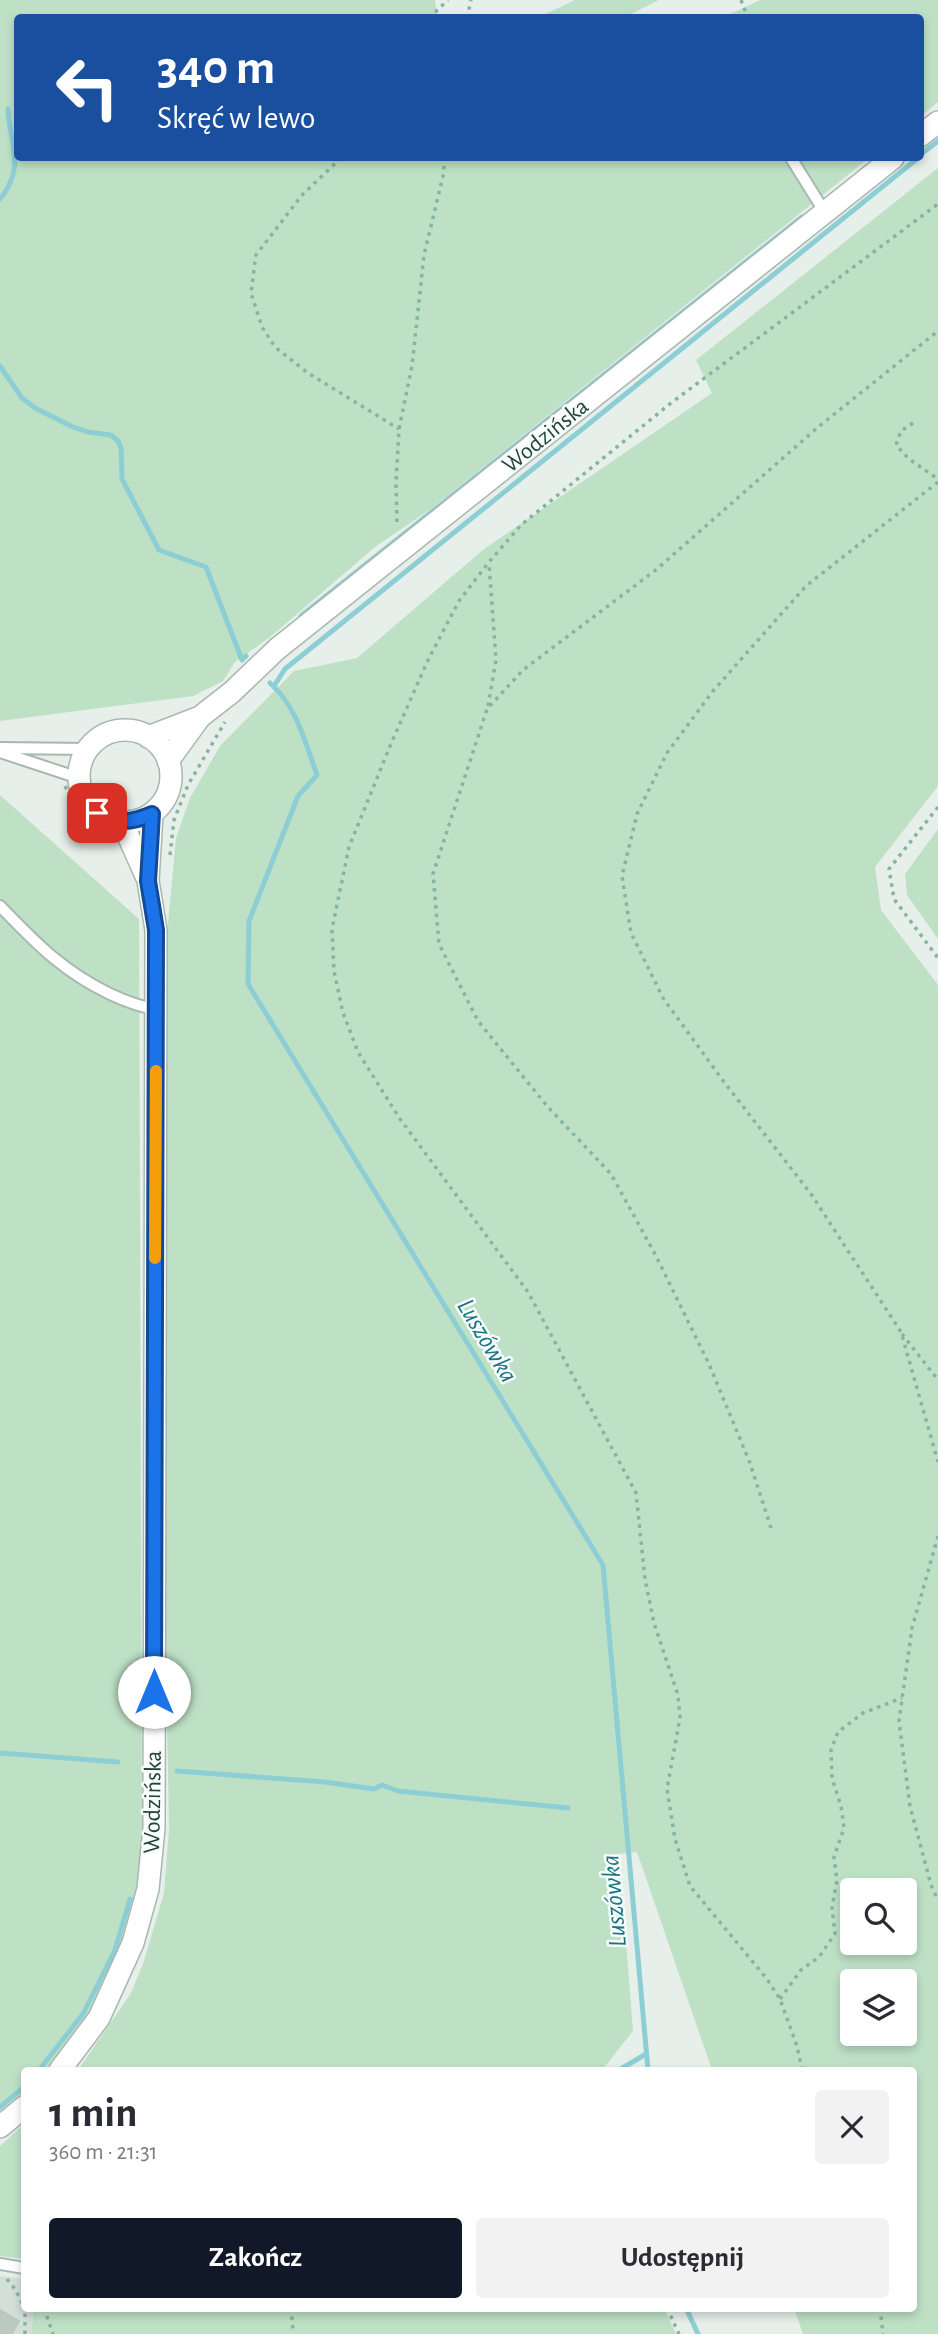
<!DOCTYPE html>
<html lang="pl">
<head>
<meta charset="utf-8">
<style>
  body { margin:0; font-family:"Alegreya Sans",sans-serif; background:#f2f2f3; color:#2b2b33; height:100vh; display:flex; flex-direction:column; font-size:26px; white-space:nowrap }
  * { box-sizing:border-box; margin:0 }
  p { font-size:23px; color:#7c7c81 }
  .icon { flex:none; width:38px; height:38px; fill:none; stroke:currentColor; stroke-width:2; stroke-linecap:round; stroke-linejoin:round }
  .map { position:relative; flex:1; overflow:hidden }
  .panel { position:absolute; left:21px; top:2067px; width:896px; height:245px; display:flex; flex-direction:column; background:#fff; border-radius:7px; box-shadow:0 4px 10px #0003 }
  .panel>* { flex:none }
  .guide { position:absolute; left:14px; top:14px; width:910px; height:147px; border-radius:7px; box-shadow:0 4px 10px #0003; background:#1a4fa0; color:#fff; overflow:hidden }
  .buttons { position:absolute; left:840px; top:1878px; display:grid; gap:14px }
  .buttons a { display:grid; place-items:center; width:77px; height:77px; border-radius:7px; background:#fff; box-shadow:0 4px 10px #0003; font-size:35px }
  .pin { position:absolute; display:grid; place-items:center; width:60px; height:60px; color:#fff; margin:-30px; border-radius:14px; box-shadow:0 4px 10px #0006 }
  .me { position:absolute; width:77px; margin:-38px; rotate:0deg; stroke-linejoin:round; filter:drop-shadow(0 0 5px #0008) }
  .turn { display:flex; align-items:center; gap:24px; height:147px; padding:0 28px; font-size:32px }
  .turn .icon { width:91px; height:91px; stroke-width:2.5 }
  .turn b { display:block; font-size:49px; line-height:60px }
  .round { display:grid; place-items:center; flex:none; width:74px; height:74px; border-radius:7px; background:#f2f2f3 }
  .head { display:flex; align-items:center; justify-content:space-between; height:119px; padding:0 28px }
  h1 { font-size:42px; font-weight:700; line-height:52px }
  .primary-button { display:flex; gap:14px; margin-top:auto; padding:14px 28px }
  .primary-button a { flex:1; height:80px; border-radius:7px; background:#111827; color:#fff; font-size:28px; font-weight:700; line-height:80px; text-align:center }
  .primary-button a+a { background:#f2f2f3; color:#2b2b33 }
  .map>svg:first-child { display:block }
  .built { fill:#d4dfd9 }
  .green { fill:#bee1c6; fill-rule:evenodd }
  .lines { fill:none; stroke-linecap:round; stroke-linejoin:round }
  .stream { stroke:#8dced5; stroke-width:5 }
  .building { fill:#bbcac3; stroke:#b8c9c1; stroke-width:2 }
  .service-casing { stroke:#a8b8b1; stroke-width:14 }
  .tertiary-casing { stroke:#a8b8b1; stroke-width:24 }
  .path { stroke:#85b4a3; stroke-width:3.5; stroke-dasharray:3.5 5; stroke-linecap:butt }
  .service { stroke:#fff; stroke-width:10 }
  .tertiary { stroke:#fff; stroke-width:21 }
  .route-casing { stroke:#114b97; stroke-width:18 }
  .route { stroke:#1a73e8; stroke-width:12 }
  .slow { stroke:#f59e0b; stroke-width:12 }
  .labels { text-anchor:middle; stroke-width:5; stroke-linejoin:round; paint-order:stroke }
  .street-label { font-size:24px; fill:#234239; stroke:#f7fbf9 }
  .water-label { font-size:26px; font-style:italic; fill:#1a7582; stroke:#f7fbf9 }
</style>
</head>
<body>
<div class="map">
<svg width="938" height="2334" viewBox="0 0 938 2334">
  <rect width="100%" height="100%" fill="#e6efea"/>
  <path class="built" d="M0,2276L24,2279V2308H34L31,2334H0Z"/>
  <path class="green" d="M0,0H435L437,17L18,18V158H869L432,508L375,547L270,637L235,662L223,681L193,696L0,721Z
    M575,0H659L625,17H539Z
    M760,0H938V102L921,116L920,18L724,17Z
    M938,168V786L875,867L881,910L938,985V2334H803L794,2308H914V2070H712L637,1852L619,1854L633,2031L602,2070H78L131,1993L144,1961L164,1893L169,1830L163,1486L167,934L176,838L190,798L220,746L294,671L357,658L484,549L712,393L696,360ZM852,1890H905V1942H852ZM852,1981H905V2034H852Z
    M0,795L139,919L142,1825C141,1846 142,1869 138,1889C127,1950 92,2025 50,2070H24V2094L0,2116Z
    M938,829V939L907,895L905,874Z
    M24,2124V2259L0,2256V2146Z
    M34,2308H664L676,2334H31Z"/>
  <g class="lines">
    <path class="stream" d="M920,155L938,141
      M0,199C26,167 10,147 8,109
      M0,366L22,398L35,408L73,427L88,432L111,435L118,441L121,448L122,479L159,550L206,567L242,660L246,656
      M301,616L802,217
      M270,683C297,707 305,742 317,775L298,796L249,921L248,984L603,1565L648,2070
      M274,686L285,669L918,158
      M0,1753L118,1762
      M177,1771L325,1782L374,1789L382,1785L398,1791L568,1808
      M39,2070L83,2014L115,1950L130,1899
      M619,2070L646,2054
      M0,2107L24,2087
      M686,2308L698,2334"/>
  </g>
  <path class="building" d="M0,2310L19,2321L12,2334H0Z"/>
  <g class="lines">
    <g class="service-casing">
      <path id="service" d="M791,158L824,211
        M0,748L88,749
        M0,752L79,778
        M0,906C36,943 62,971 110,994C125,1001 139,1007 156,1009
        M0,2264L24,2268"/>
    </g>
    <g class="tertiary-casing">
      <path id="tertiary" d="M920,136L938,122
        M79 776a46 46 0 1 1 92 0a46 46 0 1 1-92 0Z
        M148,737L200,717
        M168,761L200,717L232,692L277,649L893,158
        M122,822L146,876
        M60,2070L99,2018L133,1943L148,1889L154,1828L156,930L148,881L152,814
        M0,2127L24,2107"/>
    </g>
    <path class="path" d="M741,0L748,18
      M429,18L448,0
      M467,18L471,0
      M341,158L302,195L256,255L251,293L262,327L275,347L308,373L399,429
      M913,423L901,431L896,445L909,459L938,479
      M938,482L806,586L713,691L667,753L637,814L622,876L631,933L663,998L724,1082L811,1194L901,1332L938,1462
      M397,522L396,483L399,429L412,366L424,255L443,176L445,158
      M488,706L496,660L489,564
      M65,786L75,807L107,835
      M938,807L889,869L894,899L938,958
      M170,855L174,820L188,785L225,722
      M902,1334L938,1380
      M771,1528L750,1463L709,1364L655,1254L611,1174L547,1106L478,1021L439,944L433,874L487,709L523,670L657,569L817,428L938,331
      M938,1536L912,1628L899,1721L910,1806L931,1885L938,1900
      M780,1999L801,1970L819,1957L835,1934L832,1907L837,1881L834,1857L844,1828L841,1806L832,1778L831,1750L838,1732L863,1713L902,1698
      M802,2070L797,2046L780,1999L767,1979L690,1886L675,1839L667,1789L680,1718L678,1695L654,1623L645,1579L636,1493L528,1292L400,1119L358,1052L343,1013L334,971L332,929L349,847L390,746L428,660L459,601L489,562L521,525L671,403L938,204
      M7,2279L15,2289L24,2307
      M44,2308L53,2334
      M291,2308L293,2330
      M667,2308L679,2334
      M880,2308L883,2334
      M25,2334V2308"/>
    <use href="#service" class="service"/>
    <use href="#tertiary" class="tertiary"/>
  </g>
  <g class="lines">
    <g class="route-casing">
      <path id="route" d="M97,813C117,824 131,823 152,814L148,881L156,930L154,1692"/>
    </g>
    <use href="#route" class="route"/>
    <path class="slow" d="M155,1258L156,1071"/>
  </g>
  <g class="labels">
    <g class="street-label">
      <text transform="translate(545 435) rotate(-39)" y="8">Wodzińska</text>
      <text transform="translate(152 1802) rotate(-89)" y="8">Wodzińska</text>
    </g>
    <g class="water-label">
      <text transform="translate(488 1340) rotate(59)" y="9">Luszówka</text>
      <text transform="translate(613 1901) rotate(-95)" y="9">Luszówka</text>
    </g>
  </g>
</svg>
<div class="buttons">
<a><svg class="icon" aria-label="search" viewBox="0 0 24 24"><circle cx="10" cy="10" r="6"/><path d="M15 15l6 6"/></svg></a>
<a><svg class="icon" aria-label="layers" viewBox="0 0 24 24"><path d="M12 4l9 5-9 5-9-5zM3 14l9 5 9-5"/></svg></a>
</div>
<div class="pin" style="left:97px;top:813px;background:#d93025"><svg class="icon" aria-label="arrive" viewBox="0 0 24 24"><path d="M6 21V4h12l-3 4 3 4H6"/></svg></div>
<svg class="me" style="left:154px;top:1692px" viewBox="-20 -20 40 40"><circle r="19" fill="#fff"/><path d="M0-13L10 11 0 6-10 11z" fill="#1a73e8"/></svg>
<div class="guide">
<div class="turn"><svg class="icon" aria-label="left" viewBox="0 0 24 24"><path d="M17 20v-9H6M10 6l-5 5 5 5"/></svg><div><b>340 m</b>Skręć w lewo</div></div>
</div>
<section class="panel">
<div class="head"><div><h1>1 min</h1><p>360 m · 21:31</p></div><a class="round"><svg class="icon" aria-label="close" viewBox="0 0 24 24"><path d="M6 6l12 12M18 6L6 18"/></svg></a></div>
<div class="primary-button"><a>Zakończ</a><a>Udostępnij</a></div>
</section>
</div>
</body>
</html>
